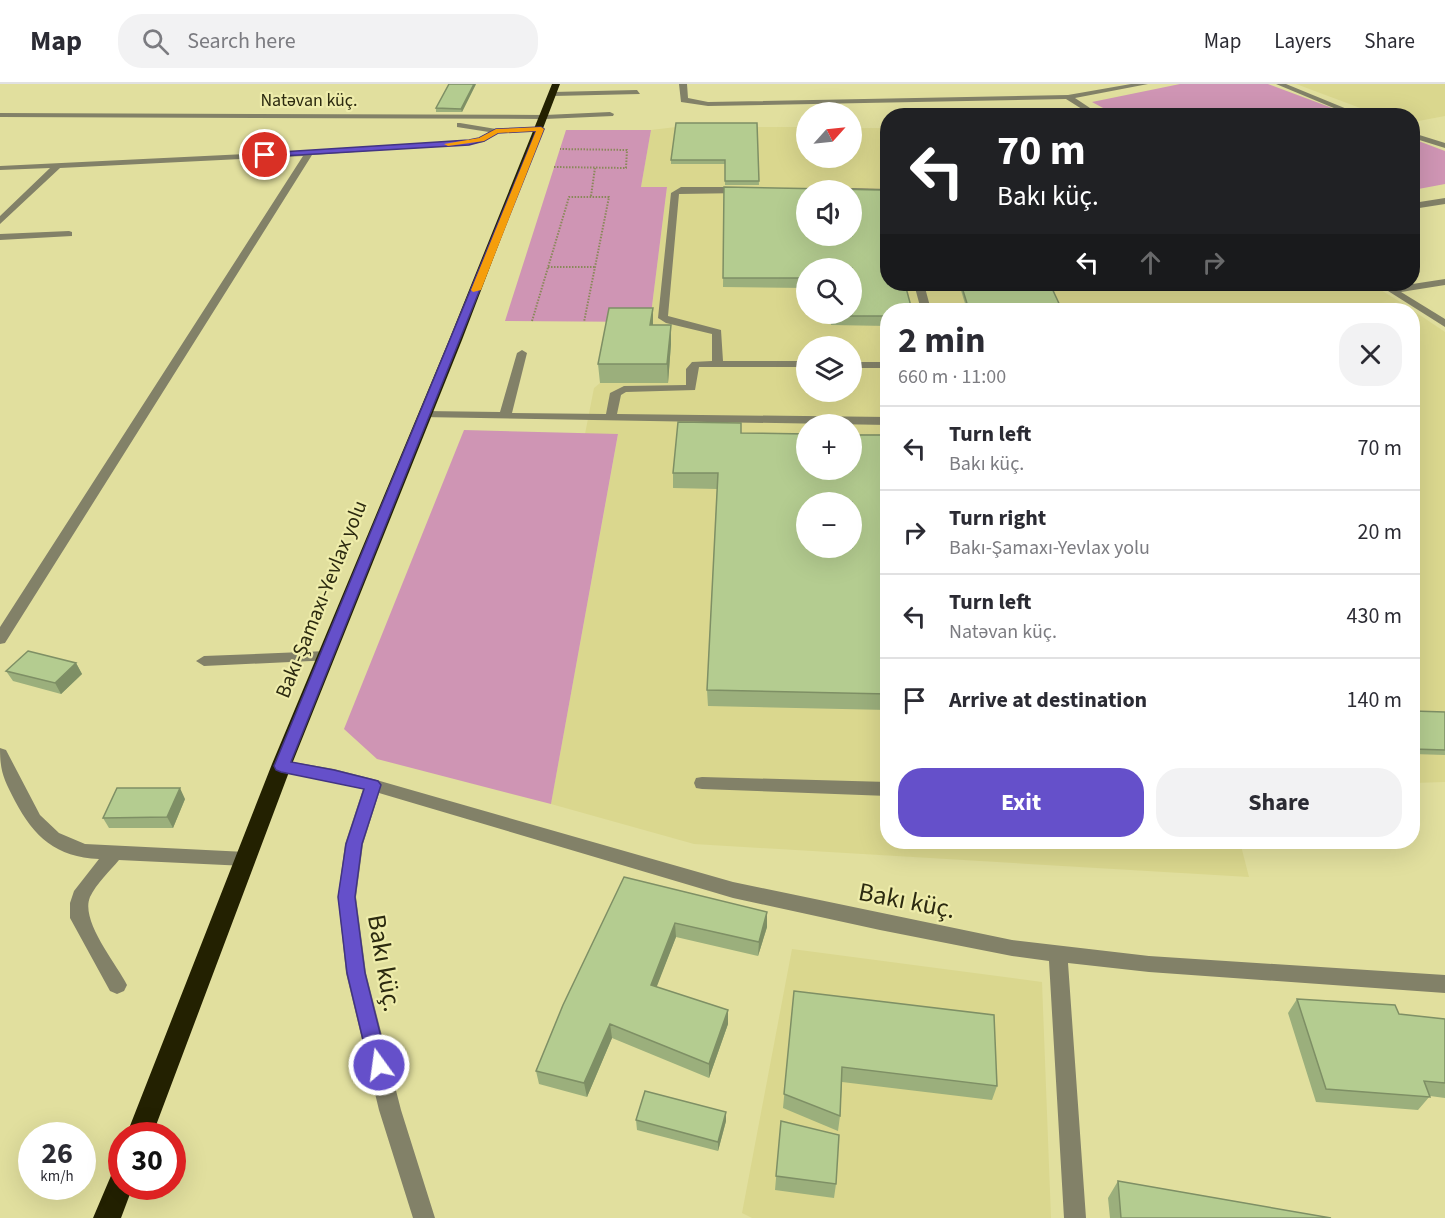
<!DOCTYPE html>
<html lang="en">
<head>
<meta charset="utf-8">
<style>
  body { margin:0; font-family:"Source Sans 3",sans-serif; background:#f2f2f3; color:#2b2b33; height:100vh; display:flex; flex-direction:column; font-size:22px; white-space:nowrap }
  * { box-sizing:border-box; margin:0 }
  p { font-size:20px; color:#7c7c81 }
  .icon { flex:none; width:33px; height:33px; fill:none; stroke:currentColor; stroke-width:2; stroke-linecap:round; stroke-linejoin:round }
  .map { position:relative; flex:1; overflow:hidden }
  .side { position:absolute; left:880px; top:219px; width:540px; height:546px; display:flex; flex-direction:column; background:#fff; border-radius:24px; box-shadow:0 6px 24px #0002 }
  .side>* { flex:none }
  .top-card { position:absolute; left:880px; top:24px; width:540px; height:183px; border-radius:24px; box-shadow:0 6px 24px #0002; background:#202124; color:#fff; overflow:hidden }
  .needle { width:39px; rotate:63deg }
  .tools { position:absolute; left:796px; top:18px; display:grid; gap:12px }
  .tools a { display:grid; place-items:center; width:66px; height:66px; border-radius:50%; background:#fff; box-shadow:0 6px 24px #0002; font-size:30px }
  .speed { position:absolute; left:18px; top:1038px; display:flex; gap:12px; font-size:30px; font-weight:700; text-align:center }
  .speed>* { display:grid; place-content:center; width:78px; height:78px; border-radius:50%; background:#fff; box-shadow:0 6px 24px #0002; line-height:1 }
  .speed small { font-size:15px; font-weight:400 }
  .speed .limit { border:9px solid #d22; background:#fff; color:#111 }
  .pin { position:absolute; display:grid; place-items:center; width:51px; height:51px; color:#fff; margin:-26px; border:3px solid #fff; border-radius:50%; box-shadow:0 2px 6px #0007 }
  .me { position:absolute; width:66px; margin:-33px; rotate:346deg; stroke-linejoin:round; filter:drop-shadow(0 0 4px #0008) }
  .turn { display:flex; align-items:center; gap:21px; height:126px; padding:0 18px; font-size:27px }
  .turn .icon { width:78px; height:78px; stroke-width:2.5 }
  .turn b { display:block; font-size:42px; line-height:51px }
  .lanes { display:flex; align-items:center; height:57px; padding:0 18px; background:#0003; justify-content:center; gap:30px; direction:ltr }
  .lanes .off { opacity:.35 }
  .round { display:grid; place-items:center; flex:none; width:63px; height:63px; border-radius:24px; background:#f2f2f3 }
  .headline { display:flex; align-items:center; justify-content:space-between; height:102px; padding:0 18px }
  h1 { font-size:36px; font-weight:700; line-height:45px }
  .cta { display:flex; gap:12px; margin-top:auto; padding:12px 18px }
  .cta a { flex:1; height:69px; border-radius:24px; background:#6550ca; color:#fff; font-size:24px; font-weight:700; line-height:69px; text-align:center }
  .cta a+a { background:#f2f2f3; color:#2b2b33 }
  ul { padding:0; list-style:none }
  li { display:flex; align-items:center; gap:18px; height:84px; padding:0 18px; border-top:2px solid #e1e1e2 }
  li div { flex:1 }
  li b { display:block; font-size:22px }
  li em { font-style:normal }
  header { display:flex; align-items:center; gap:36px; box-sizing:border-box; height:84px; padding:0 30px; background:#fff; border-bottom:2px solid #e1e1e2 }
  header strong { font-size:28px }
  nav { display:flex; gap:33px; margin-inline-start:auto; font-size:21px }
  .search { width:420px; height:54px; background:#f2f2f3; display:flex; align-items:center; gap:15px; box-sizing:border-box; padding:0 21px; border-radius:24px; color:#7c7c81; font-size:22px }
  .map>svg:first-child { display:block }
  .built { fill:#dad78e; fill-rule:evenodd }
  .green { fill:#cf95b4 }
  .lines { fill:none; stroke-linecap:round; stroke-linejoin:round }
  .path { stroke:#8a885a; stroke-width:2; stroke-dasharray:1.5 1.5; stroke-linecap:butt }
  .minor { fill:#828168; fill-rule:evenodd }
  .highway { fill:#232101; fill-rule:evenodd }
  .wall { fill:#9baf7c; fill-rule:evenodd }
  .shaded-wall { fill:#7e8f65 }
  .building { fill:#b4cc90; stroke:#7e8f65; stroke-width:1.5; fill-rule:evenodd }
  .route { fill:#6550ca; stroke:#423483; stroke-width:1.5 }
  .slow { fill:#f59e0b }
  .labels { text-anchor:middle; stroke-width:4.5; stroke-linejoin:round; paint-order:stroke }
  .far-street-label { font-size:18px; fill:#2c2a10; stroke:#eeecab }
  .street-label { font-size:21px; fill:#2c2a10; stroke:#eeecab }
  .near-street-label { font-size:26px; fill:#2c2a10; stroke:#eeecab }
</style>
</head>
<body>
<header>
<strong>Map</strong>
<div class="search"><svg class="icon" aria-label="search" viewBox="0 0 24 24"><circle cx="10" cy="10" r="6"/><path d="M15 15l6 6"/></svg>Search here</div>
<nav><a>Map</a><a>Layers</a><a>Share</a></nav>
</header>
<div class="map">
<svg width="1445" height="1134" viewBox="0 0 1445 1134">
  <rect width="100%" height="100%" fill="#e1df9e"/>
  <path class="built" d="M1296,0H1445V32L1413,38V32L1379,31Z
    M676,43H807V74H852V44H888V200H1371L1402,219L1445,248V698L1413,699V226H888V758H1240L1249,793L694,760L551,720L618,351L585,350L594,304L600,299H667L671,260L650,238L667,104L641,103L651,46ZM807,106H852V152H807ZM807,184H852V230H807ZM807,262H852V308H807ZM807,340H852V386H807ZM807,418H852V464H807Z
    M792,865L1042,898L1051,1134H752L742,1129Z"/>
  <path class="green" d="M1180,0H1268L1351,31H1116L1092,18Z
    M566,46H651L641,103H667L650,238L505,237Z
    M1413,55L1445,67V100L1413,106Z
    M464,346L618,350L551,720L377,675L344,645Z"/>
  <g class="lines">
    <path class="path" d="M554,83L626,84L627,66L560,65
      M591,112L595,84
      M548,183H595
      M532,237L569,113H609L584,238"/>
    <path class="minor" d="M679,0H687L688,14L708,18L1068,11L1131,0H1148L1075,14L1102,32H1093L1066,15L708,22L681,18Z
      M1276,0H1286L1364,32H1353Z
      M637,6L640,10L553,12L549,10L553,8Z
      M610,28L614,30L613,32L545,35L0,33V29L545,31Z
      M460,39L496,45L541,43L545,45L541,47L498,49L484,58L469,60L312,71L5,559L0,560V543L303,72L60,84L0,140V132L50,84L0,86V82L309,67L469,56L479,54L489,48L457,43V39Z
      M1413,49L1445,59V64L1413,54Z
      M681,103H743L747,106L743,109L679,110L668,232L721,246L723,277H807V283H699L695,306L626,308L621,311L617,330L888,333V341L421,333V329L425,327L500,328L517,269L522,266L527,269L512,329L606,330L610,309L624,302L686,301V285L692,278L712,277V250L666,239L658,234L671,109Z
      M852,104L888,105V111L852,110V106H848Z
      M1445,114V120L1413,125V119Z
      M69,147L72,148V152L0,156V150Z
      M1445,195V201L1401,208L1445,235V243L1377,200H1388L1393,203Z
      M914,200H924L931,226H921Z
      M852,278H888V284H852Z
      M327,567L335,572L332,576L204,582L196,577L204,572Z
      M0,664L6,666L40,731L59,749L85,760L246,768L252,770L255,775L252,780L246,782L119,776C110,787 96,800 90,813C80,837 116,879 127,901L124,907L117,910L110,907L70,834V819L74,807L99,775C56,773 34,753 15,717C4,695 0,689 0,664Z
      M281,676L334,685L373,695L733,798L1012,856L1149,872L1445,891V909L1149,888L1068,879L1086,1134H1064L1049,877L1012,872L880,846L733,814L379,709L363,760L356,813L366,889L401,1026L435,1134H413L379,1026L346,889L338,813L345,760L363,705L275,686L273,682L275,678Z
      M702,693L888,698V712L702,705L696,704L694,699L696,694Z"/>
    <path class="highway" d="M552,0H560L462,256L292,680L152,1052H126L272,680L449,256Z
      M122,1083V1102H133L121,1134H93L113,1087Z"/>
  </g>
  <path class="wall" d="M476,0L462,28H436V24Z
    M757,39L759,101H725V80H671V76Z
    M724,103L883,106L888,127V200H905L912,226H888V242L831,241L830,230H852V184H807V204L723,203ZM807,106H852V152H807Z
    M959,200H1050L1062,226H967Z
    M653,241H671V260L668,299H600L598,280Z
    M741,349L888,351V626L708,622L707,606L717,405L673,404V389Z
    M76,579L82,590L61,610L13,597L6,587Z
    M1413,627L1445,628V671L1413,670Z
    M185,715L173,744H109L103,734Z
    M624,793L767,843L758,872L676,853L656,903L728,940L709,994L612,954L587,1013L539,1000L536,987Z
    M794,907L997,1002L992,1016L842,998L840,1032L838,1047L783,1024Z
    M1297,915L1399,930L1445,935V1014L1430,1012L1418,1026L1316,1018L1288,929Z
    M726,1028V1037L718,1067L637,1046L636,1036Z
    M781,1037L836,1100L834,1114L775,1106Z
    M1118,1097L1331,1134H1110L1108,1114Z"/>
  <path class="shaded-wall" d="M474,0H476L462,28L461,25Z
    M653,224V243L650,241Z
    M671,241V260L668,299L667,280Z
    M76,579L82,590L61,610L55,599Z
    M180,704L185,715L173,744L167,733Z
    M767,828V843L758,872L759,858Z
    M675,839L676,853L652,915L651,901Z
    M728,926V940L709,994V980Z
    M610,940L612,954L587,1013L584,999Z
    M726,1028V1037L718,1067V1058Z"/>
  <path class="building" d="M449,0H474L461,25L436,24Z
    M676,39H757L759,97H725V76H671Z
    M724,103L883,106L888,127V200H905L912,226H888V232H832V230H852V184H807V194H723ZM807,106H852V152H807Z
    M961,200H1050L1062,226H969Z
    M609,224H653L650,241H671L667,280H598Z
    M678,338L741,339V349L807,350V386H852V351H888V610L707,606L718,389H673ZM807,418H852V464H807Z
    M28,567L76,579L55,599L6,587Z
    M1413,627L1445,628V666L1413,665Z
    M117,704H180L167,733L103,734Z
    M624,793L767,828L759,858L675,839L651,901L728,926L709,980L610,940L584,999L536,987L563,921Z
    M794,907L994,931L997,1002L842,983L840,1032L784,1010Z
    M1297,915L1395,921L1399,930L1445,935V999L1424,997L1430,1013L1326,1005Z
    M645,1007L726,1028L718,1058L636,1036Z
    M781,1037L839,1051L836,1100L776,1092Z
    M1118,1097L1331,1134H1121Z"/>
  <path class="route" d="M541,43L544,45L291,678L334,686L378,697L381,701L362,760L355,813L365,889L388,981L385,987L379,989L372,987L369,981L347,889L338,813L346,760L364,705L281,688L276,686L274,682L536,47L498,49L484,57L469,61L265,73L262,71L265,69L469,56L479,54L496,45Z"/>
  <path class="slow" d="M541,43L544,45L481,206L473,208L471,206L536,47L498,49L484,57L448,62L444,60L479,54L496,45Z"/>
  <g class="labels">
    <g class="far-street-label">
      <text x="309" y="22">Natəvan küç.</text>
    </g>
    <g class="street-label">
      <text transform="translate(321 515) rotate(-68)" y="7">Bakı-Şamaxı-Yevlax yolu</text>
    </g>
    <g class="near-street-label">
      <text transform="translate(907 816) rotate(11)" y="9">Bakı küç.</text>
      <text transform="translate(385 879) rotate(80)" y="9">Bakı küç.</text>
    </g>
  </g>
</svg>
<div class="tools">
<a><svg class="needle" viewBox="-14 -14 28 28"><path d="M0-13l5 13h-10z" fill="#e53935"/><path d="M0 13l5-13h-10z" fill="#7c7c81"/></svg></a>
<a><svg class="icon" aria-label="sound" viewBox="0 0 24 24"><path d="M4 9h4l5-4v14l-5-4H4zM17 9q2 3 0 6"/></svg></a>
<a><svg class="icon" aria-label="search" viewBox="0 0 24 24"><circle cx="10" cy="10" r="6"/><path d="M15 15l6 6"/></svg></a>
<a><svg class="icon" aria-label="layers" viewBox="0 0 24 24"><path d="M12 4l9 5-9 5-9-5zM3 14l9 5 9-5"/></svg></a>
<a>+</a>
<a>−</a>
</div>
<div class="speed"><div>26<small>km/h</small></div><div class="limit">30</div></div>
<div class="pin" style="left:265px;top:71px;background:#d93025"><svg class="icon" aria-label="arrive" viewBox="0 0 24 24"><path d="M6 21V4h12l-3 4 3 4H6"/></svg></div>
<svg class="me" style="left:379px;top:981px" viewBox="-20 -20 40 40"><circle r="17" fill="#6550ca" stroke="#fff" stroke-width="3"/><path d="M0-11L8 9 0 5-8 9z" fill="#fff"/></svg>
<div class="top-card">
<div class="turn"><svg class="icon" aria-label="left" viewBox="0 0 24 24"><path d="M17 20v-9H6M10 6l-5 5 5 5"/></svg><div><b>70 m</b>Bakı küç.</div></div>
<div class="lanes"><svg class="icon" aria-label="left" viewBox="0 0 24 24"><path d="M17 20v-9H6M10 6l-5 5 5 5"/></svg><svg class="icon off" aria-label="ahead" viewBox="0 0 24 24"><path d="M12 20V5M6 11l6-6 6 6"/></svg><svg class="icon off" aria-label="right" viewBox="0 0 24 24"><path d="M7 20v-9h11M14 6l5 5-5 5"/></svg></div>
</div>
<section class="side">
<div class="headline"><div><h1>2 min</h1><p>660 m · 11:00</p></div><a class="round"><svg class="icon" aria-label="close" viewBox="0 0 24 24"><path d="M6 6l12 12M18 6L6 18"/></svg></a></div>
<ul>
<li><svg class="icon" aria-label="left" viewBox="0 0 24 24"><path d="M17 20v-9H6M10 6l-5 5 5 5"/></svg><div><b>Turn left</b><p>Bakı küç.</p></div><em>70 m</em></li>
<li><svg class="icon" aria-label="right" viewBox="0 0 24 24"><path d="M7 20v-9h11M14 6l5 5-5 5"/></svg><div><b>Turn right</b><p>Bakı-Şamaxı-Yevlax yolu</p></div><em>20 m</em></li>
<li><svg class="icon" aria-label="left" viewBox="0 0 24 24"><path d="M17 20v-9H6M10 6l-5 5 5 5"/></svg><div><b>Turn left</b><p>Natəvan küç.</p></div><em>430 m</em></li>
<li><svg class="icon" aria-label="arrive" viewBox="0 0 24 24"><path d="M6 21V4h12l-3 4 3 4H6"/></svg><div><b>Arrive at destination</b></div><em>140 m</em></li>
</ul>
<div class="cta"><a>Exit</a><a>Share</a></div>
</section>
</div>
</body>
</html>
